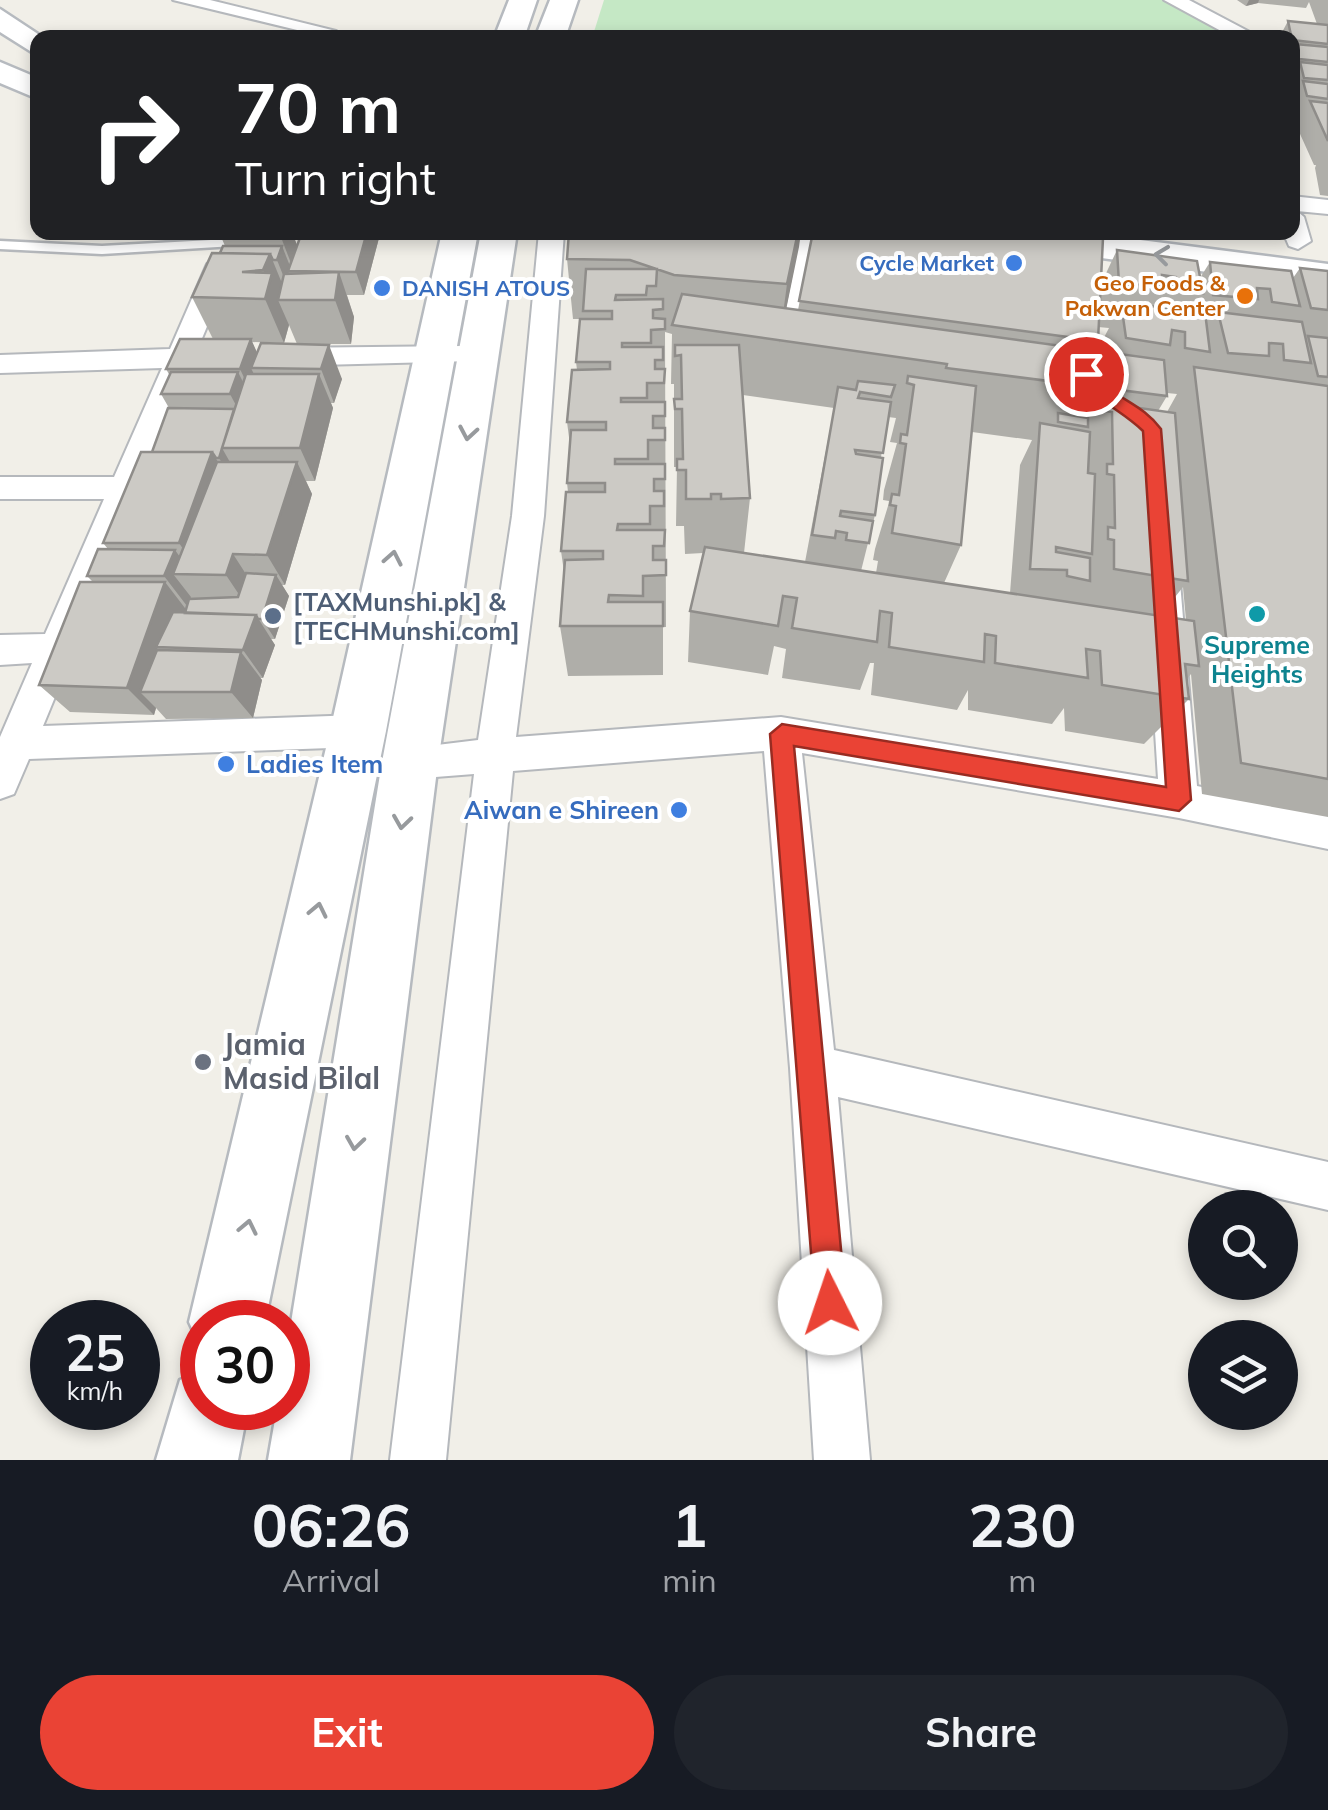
<!DOCTYPE html>
<html lang="en">
<head>
<meta charset="utf-8">
<style>
  body { margin:0; font-family:Mulish,sans-serif; background:#20242c; color:#f1f3f6; height:100vh; display:flex; flex-direction:column; font-size:38px; white-space:nowrap }
  * { box-sizing:border-box; margin:0 }
  p { font-size:32px; color:#9ea1a6 }
  .icon { flex:none; width:55px; height:55px; fill:none; stroke:currentColor; stroke-width:2; stroke-linecap:round; stroke-linejoin:round }
  .map { position:relative; height:1460px; overflow:hidden }
  .side { display:flex; flex-direction:column; background:#171b24; flex:1 }
  .side>* { flex:none }
  .hud { position:absolute; left:30px; top:30px; width:1270px; height:210px; border-radius:20px; box-shadow:0 5px 15px #0003; background:#202124; color:#fff; overflow:hidden }
  .tools { position:absolute; left:1188px; top:1190px; display:grid; gap:20px }
  .tools a { display:grid; place-items:center; width:110px; height:110px; border-radius:50%; background:#171b24; box-shadow:0 5px 15px #0003; font-size:50px }
  .speed { position:absolute; left:30px; top:1300px; display:flex; gap:20px; font-size:50px; font-weight:700; text-align:center }
  .speed>* { display:grid; place-content:center; width:130px; height:130px; border-radius:50%; background:#171b24; box-shadow:0 5px 15px #0003; line-height:1 }
  .speed small { font-size:25px; font-weight:400 }
  .speed .limit { border:15px solid #d22; background:#fff; color:#111 }
  .pin { position:absolute; display:grid; place-items:center; width:85px; height:85px; color:#fff; margin:-42px; border:5px solid #fff; border-radius:50%; box-shadow:0 2px 10px #0007 }
  .me { position:absolute; width:110px; margin:-55px; rotate:356deg; stroke-linejoin:round; filter:drop-shadow(0 0 8px #0008) }
  .turn { display:flex; align-items:center; gap:35px; height:210px; padding:0 40px; font-size:45px }
  .turn .icon { width:130px; height:130px; stroke-width:2.5 }
  .turn b { display:block; font-size:70px; line-height:85px }
  .eta { display:flex; justify-content:space-evenly; align-items:center; height:170px; text-align:center }
  .eta b { font-size:60px; font-weight:700; line-height:70px }
  .action { display:flex; gap:20px; margin-top:auto; padding:20px 40px }
  .action a { flex:1; height:115px; border-radius:60px; background:#ea4335; color:#fff; font-size:40px; font-weight:700; line-height:115px; text-align:center }
  .action a+a { background:#20242c; color:#f1f3f6 }
  .map>svg:first-child { display:block }
  .green { fill:#c5e8c5 }
  .lines { fill:none; stroke-linecap:round; stroke-linejoin:round }
  .service-casing { stroke:#b5b8bc; stroke-width:5 }
  .minor-casing { stroke:#b5b8bc; stroke-width:4 }
  .secondary-casing { stroke:#b6babf; stroke-width:5 }
  .service { fill:#fff; fill-rule:evenodd }
  .minor { fill:#fff; fill-rule:evenodd }
  .secondary { fill:#fff; fill-rule:evenodd }
  .wall { fill:#afaea9; fill-rule:evenodd }
  .shaded-wall { fill:#8f8d8a }
  .building { fill:#cccac5; stroke:#8f8d8a; stroke-width:2.5 }
  .oneway { stroke:#979a9d }
  .route { fill:#ea4335; stroke:#982c22; stroke-width:2.5 }
  .shop-dot { fill:#3f7fe0; stroke:#fff; stroke-width:4 }
  .food-dot { fill:#e8710a; stroke:#fff; stroke-width:4 }
  .culture-dot { fill:#0f9aa8; stroke:#fff; stroke-width:4 }
  .service-dot { fill:#5c6f8a; stroke:#fff; stroke-width:4 }
  .worship-dot { fill:#6b7280; stroke:#fff; stroke-width:4 }
  .labels { text-anchor:middle; stroke-width:8; stroke-linejoin:round; paint-order:stroke }
  .far-shop-label { font-size:22px; font-weight:bold; fill:#366cbe; stroke:#fff; text-anchor:end }
  .far-food-label { font-size:22px; font-weight:bold; fill:#c56008; stroke:#fff; text-anchor:end }
  .service-label { font-size:25px; font-weight:bold; fill:#4e5e75; stroke:#fff; text-anchor:start }
  .culture-label { font-size:25px; font-weight:bold; fill:#0d838f; stroke:#fff }
  .shop-label { font-size:25px; font-weight:bold; fill:#366cbe; stroke:#fff; text-anchor:start }
  .near-worship-label { font-size:30px; font-weight:bold; fill:#5b616d; stroke:#fff; text-anchor:start }
</style>
</head>
<body>
<div class="map">
<svg width="1328" height="1460" viewBox="0 0 1328 1460">
  <rect width="100%" height="100%" fill="#f1efe8"/>
  <path class="green" d="M604,0H1174L1251,38H592Z"/>
  <g class="lines">
    <g class="service-casing">
      <path id="service" d="M229,239L236,243L234,246L102,254L0,249V241L102,246Z"/>
    </g>
    <g class="minor-casing">
      <path id="minor" d="M173,0H210L336,31L326,37Z
        M1164,0H1189L1261,38H1234Z
        M1292,196L1328,200V214L1297,211L1304,217L1311,241L1298,249L1289,246L1283,232H1292Z
        M539,232H564L544,516L516,737L781,717L1158,779L1144,558L1149,549L1161,545L1173,549L1178,558L1197,786L1328,813V849L1179,818L802,753L834,1050L1328,1162V1210L838,1097L870,1460H814L790,1068L764,751L513,771L446,1460H390L474,774L410,779L396,774L391,762L396,750L478,740L512,516Z
        M794,232H819L799,357L785,366L771,357Z
        M220,256L233,264L198,348L212,351L216,357L212,363L191,367L43,726L358,715L371,720L377,731L371,742L358,747L29,759L14,794L0,799V737L32,663L0,665V635L45,634L104,499H0V477H114L162,368L0,373V355L170,349L207,264Z
        M462,346L472,349L476,355L472,361L282,366L268,357L282,348Z"/>
    </g>
    <g class="secondary-casing">
      <path id="secondary" d="M509,0H537L524,38H494Z
        M550,0H578L565,38H535Z
        M0,9L44,38H38V56L0,32Z
        M0,62L38,78V99L0,83Z
        M442,232H478L386,731L265,1322H202V1350L189,1322L330,731Z
        M481,232H517L438,762L350,1460H268L277,1408H288V1341L382,762Z
        M970,232H1078L1328,264V288L988,243L975,240Z
        M202,1370V1408H248L238,1460H156L180,1380Z"/>
    </g>
    <use href="#service" class="service"/>
    <use href="#minor" class="minor"/>
    <use href="#secondary" class="secondary"/>
  </g>
  <path class="wall" d="M1237,0H1328V196L1320,195L1315,168L1316,165H1314L1296,125L1299,120H1294L1292,113V38H1279L1288,21L1317,24L1309,2L1306,8L1258,3L1246,6Z
    M219,232H292L297,246L379,238L364,295H347L354,317L351,344H303L342,379L334,403H331L333,408L315,481H306L312,494L285,585H282L289,596L275,639H271L275,645L263,678H260L262,680L253,718L166,719L156,708L154,715L70,712L39,685L93,582L87,576L108,549L103,543L152,452L169,408L161,394L170,376L166,369L213,339L192,297L225,246ZM289,325L297,344L257,353L252,342L284,343Z
    M569,232H801L786,309L798,310L813,232L1100,286L1117,250L1200,278L1210,262L1293,278L1300,268L1328,271V817L1202,794L1191,674L1187,679L1189,699L1144,744L1065,731L1064,708L1052,724L968,710V690L957,710L871,695L874,663H870L860,690L782,678L786,649L774,646L768,675L688,662L690,611L703,553L685,554L684,526H676L677,467H674V384H671L672,334L665,332L666,627H663V675L568,676L560,626L564,572L561,551L568,492L567,483L570,445L567,422L577,370L576,362L583,319H573L567,259ZM1098,327L1109,328L1099,347L1100,351L1093,350L1098,341ZM1167,393L1177,394L1167,412L1158,411L1167,396ZM743,395L834,408L805,562L744,553L750,498ZM888,417L896,418L890,442L897,443L884,490L883,500L889,501L888,506L875,549L873,560L878,561L876,573L861,571L875,515L881,457ZM972,432L1032,440L1020,465L1010,593L944,583L961,545ZM1183,587L1186,620L1160,616Z"/>
  <path class="shaded-wall" d="M1249,0H1259L1258,3L1246,6Z
    M279,232H292L302,258L294,271Z
    M367,232H377L379,238L364,295L356,272Z
    M798,232H801L799,247L779,344L787,284Z
    M282,246L292,271H288L294,285L291,295L277,260Z
    M270,254L288,298L278,300L289,325L284,343L265,299L269,284L263,270Z
    M339,272L354,317L351,344L335,300Z
    M251,339L264,368H251L261,389L256,403L240,369Z
    M329,345L342,379L334,403L321,369Z
    M238,372L255,406L248,428L230,394Z
    M319,374L333,408L315,481L300,448Z
    M222,448L235,471L232,480L219,458Z
    M212,452L232,485L200,574L179,543Z
    M297,462L312,494L285,585L267,555Z
    M175,550L192,574H173L191,597L187,606L164,576Z
    M233,554L253,585L246,605L226,575Z
    M276,575L289,596L275,639L262,619Z
    M165,582L188,612L156,647L171,664L140,692L156,708L154,715L127,688Z
    M256,615L275,645L263,678L243,650Z
    M241,652L262,680L253,718L231,692Z"/>
  <path class="building" d="M1288,21L1328,25V44L1292,40Z
    M1295,44L1328,47V62L1299,59Z
    M1300,62L1328,65V80L1304,78Z
    M1303,81L1328,84V99L1307,96Z
    M1310,101L1328,103V141Z
    M302,232H367L356,272L288,271Z
    M569,232H798L787,284L674,275L630,260L567,259Z
    M813,232H1057L1103,238L1098,341L799,301Z
    M223,246H282L277,260H273L270,254L220,253Z
    M1117,250L1197,261L1203,293L1178,291L1176,277L1162,275L1163,287L1119,283Z
    M212,253L270,254L263,270L242,272L272,273L265,299L192,297Z
    M1210,262L1291,271L1300,306L1272,302L1270,289L1257,288L1258,299L1213,295Z
    M1300,268L1328,271V310L1311,308Z
    M586,269H657L656,286H647L646,295H616L615,300L663,299V309L653,310V318L665,319V329L651,330V343H622V347H663V360H655V369H665L664,383H647V398H621V402H665V416H653V428H665V440H648V459H615V464H665V479H654V491H664V506H650V524H618L617,530H665L664,546H653V560H666V575L643,576V596L609,595L608,602H663V626H560L565,560L603,559V551H561L566,492H605V483H567L571,430H606V422H567L572,370L610,369V362H576L580,319H612V311H583Z
    M339,272L335,300H278L284,274Z
    M682,294L1164,360L1167,396L946,368L947,364L672,325Z
    M1121,303L1205,312L1210,352L1185,348V332L1172,330L1170,345L1126,338Z
    M1218,312L1302,322L1311,363L1284,360L1283,344L1269,343V356L1228,353Z
    M1308,336L1328,338V377L1318,376Z
    M180,339H251L240,369H166Z
    M261,343L329,345L321,369L251,368Z
    M675,345H739L750,498L721,499V494H711V499H686V470H677V459H683L682,409H675L674,399H682L681,355L675,356Z
    M1194,367L1328,386V779L1241,763Z
    M171,372H238L230,394H161Z
    M246,374H319L300,448H222Z
    M908,376L976,386L961,545L892,533L896,506L890,505L892,494L899,495L906,444L900,443L901,434L907,435L914,385L907,383Z
    M858,381L895,385L891,397L860,392L858,398L891,402L883,453L855,450L856,454L883,458L875,515L841,511L840,516L873,521L869,543L846,540L847,533L836,531L835,538L812,535L838,387L856,390Z
    M1104,403L1175,413L1188,581L1114,569V540L1108,539V527L1115,528L1114,475L1107,474V464H1113L1112,412L1104,411Z
    M168,408L234,409L219,458H216L212,452H152Z
    M1058,413L1088,418V427L1058,422Z
    M1040,423L1090,432L1088,473L1095,474L1092,554L1056,547V552L1090,558V581L1067,576V570L1030,569Z
    M141,452H212L179,543H103Z
    M217,462H297L267,555L233,554L226,575L173,574Z
    M705,547L1194,621L1199,666L1185,664L1189,699L1102,685L1100,651L1086,649L1088,678L995,663L996,636L985,634L984,662L889,647L892,613L880,611L877,642L792,628L797,598L783,596L778,626L690,611Z
    M98,549L175,550L164,576H87Z
    M246,573L276,575L262,619H258L256,615L185,613L189,599L238,597Z
    M80,582H165L127,688L39,685Z
    M173,612L256,615L243,650L156,647Z
    M157,650L241,652L231,692H140Z"/>
  <defs><path id="oneway-chevron" d="M-2-3.5L2.5 0L-2 3.5" fill="none" stroke-width="1.6" stroke-linecap="round" stroke-linejoin="round" transform="scale(2.5)"/></defs>
  <g class="oneway">
    <use href="#oneway-chevron" transform="translate(1162 255) rotate(-173)"/>
    <use href="#oneway-chevron" transform="translate(468 433) rotate(100)"/>
    <use href="#oneway-chevron" transform="translate(393 558) rotate(-79)"/>
    <use href="#oneway-chevron" transform="translate(402 822) rotate(98)"/>
    <use href="#oneway-chevron" transform="translate(318 910) rotate(-78)"/>
    <use href="#oneway-chevron" transform="translate(355 1143) rotate(98)"/>
    <use href="#oneway-chevron" transform="translate(248 1227) rotate(-78)"/>
  </g>
  <path class="route" d="M1080,370H1092C1114,401 1139,400 1161,429L1191,800L1179,811L794,746L846,1303L841,1314L830,1319L819,1314L815,1303L770,734L782,724L1166,787L1143,431C1120,409 1095,401 1077,374Z"/>
  <g class="shop-dot">
    <circle cx="1014" cy="263" r="10"/>
    <circle cx="382" cy="288" r="10"/>
    <circle cx="226" cy="764" r="10"/>
    <circle cx="679" cy="810" r="10"/>
  </g>
  <circle class="food-dot" cx="1245" cy="296" r="10"/>
  <circle class="culture-dot" cx="1257" cy="614" r="10"/>
  <circle class="service-dot" cx="273" cy="616" r="10"/>
  <circle class="worship-dot" cx="203" cy="1062" r="10"/>
  <g class="labels">
    <g class="far-shop-label">
      <text x="994" y="271">Cycle Market</text>
      <text x="402" y="296" text-anchor="start">DANISH ATOUS</text>
    </g>
    <g class="far-food-label">
      <text x="1225" y="291">Geo Foods &amp;<tspan x="1225" dy="25">Pakwan Center</tspan></text>
    </g>
    <g class="service-label">
      <text x="293" y="611">[TAXMunshi.pk] &amp;<tspan x="293" dy="29">[TECHMunshi.com]</tspan></text>
    </g>
    <g class="culture-label">
      <text x="1257" y="654">Supreme<tspan x="1257" dy="29">Heights</tspan></text>
    </g>
    <g class="shop-label">
      <text x="246" y="773">Ladies Item</text>
      <text x="659" y="819" text-anchor="end">Aiwan e Shireen</text>
    </g>
    <g class="near-worship-label">
      <text x="223" y="1055">Jamia<tspan x="223" dy="34">Masid Bilal</tspan></text>
    </g>
  </g>
</svg>
<div class="tools">
<a><svg class="icon" aria-label="search" viewBox="0 0 24 24"><circle cx="10" cy="10" r="6"/><path d="M15 15l6 6"/></svg></a>
<a><svg class="icon" aria-label="layers" viewBox="0 0 24 24"><path d="M12 4l9 5-9 5-9-5zM3 14l9 5 9-5"/></svg></a>
</div>
<div class="speed"><div>25<small>km/h</small></div><div class="limit">30</div></div>
<div class="pin" style="left:1086px;top:374px;background:#d93025"><svg class="icon" aria-label="arrive" viewBox="0 0 24 24"><path d="M6 21V4h12l-3 4 3 4H6"/></svg></div>
<svg class="me" style="left:830px;top:1303px" viewBox="-20 -20 40 40"><circle r="19" fill="#fff"/><path d="M0-13L10 11 0 6-10 11z" fill="#ea4335"/></svg>
<div class="hud">
<div class="turn"><svg class="icon" aria-label="right" viewBox="0 0 24 24"><path d="M7 20v-9h11M14 6l5 5-5 5"/></svg><div><b>70 m</b>Turn right</div></div>
</div>
</div>
<section class="side">
<div class="eta">
<div><b>06:26</b><p>Arrival</p></div>
<div><b>1</b><p>min</p></div>
<div><b>230</b><p>m</p></div>
</div>
<div class="action"><a>Exit</a><a>Share</a></div>
</section>
</body>
</html>
